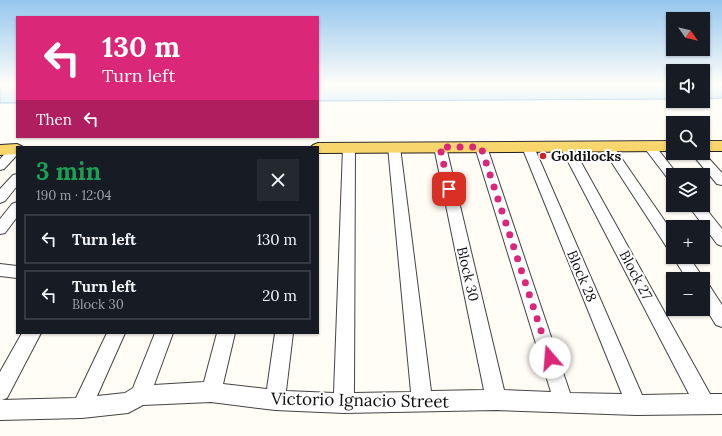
<!DOCTYPE html>
<html lang="en">
<head>
<meta charset="utf-8">
<style>
  body { margin:0; font-family:Lora,serif; background:#242831; color:#f1f3f6; height:100vh; display:flex; flex-direction:column; font-size:15px; white-space:nowrap }
  * { box-sizing:border-box; margin:0 }
  p { font-size:13px; color:#9ea1a6 }
  .icon { flex:none; width:22px; height:22px; fill:none; stroke:currentColor; stroke-width:2; stroke-linecap:round; stroke-linejoin:round }
  .map { position:relative; flex:1; overflow:hidden }
  .details { position:absolute; left:16px; top:146px; width:303px; height:188px; display:flex; flex-direction:column; background:#171b24; border-radius:0px; box-shadow:0 1px 3px #0004 }
  .details>* { flex:none }
  .hud { position:absolute; left:16px; top:16px; width:303px; height:122px; border-radius:0px; box-shadow:0 1px 3px #0004; background:#db2777; color:#fff; overflow:hidden }
  .needle { width:26px; rotate:124deg }
  .buttons { position:absolute; left:666px; top:12px; display:grid; gap:8px }
  .buttons a { display:grid; place-items:center; width:44px; height:44px; border-radius:0px; background:#171b24; box-shadow:0 1px 3px #0004; font-size:20px }
  .pin { position:absolute; display:grid; place-items:center; width:34px; height:34px; color:#fff; margin:-17px; border-radius:8px; box-shadow:0 2px 6px #0006 }
  .me { position:absolute; width:44px; margin:-22px; rotate:342deg; stroke-linejoin:round; filter:drop-shadow(0 0 3px #0008) }
  .turn { display:flex; align-items:center; gap:14px; height:84px; padding:0 20px; font-size:18px }
  .turn .icon { width:52px; height:52px; stroke-width:2.5 }
  .turn b { display:block; font-size:28px; line-height:34px }
  .then { display:flex; align-items:center; height:38px; padding:0 20px; background:#0003; gap:8px; font-size:15px }
  .round { display:grid; place-items:center; flex:none; width:42px; height:42px; border-radius:0px; background:#242831 }
  .overview { display:flex; align-items:center; justify-content:space-between; height:68px; padding:0 20px }
  h1 { font-size:24px; font-weight:700; line-height:30px; color:#1e9e55 }
  ul { padding:0; list-style:none }
  li { display:flex; align-items:center; gap:12px; height:50px; margin:0 8px 6px; padding:0 12px; border:2px solid #363941; border-radius:0px }
  li div { flex:1 }
  li b { display:block; font-size:15px }
  li em { font-style:normal }
  .map>svg:first-child { display:block }
  .water { fill:#b9e0f7; stroke:#3f96cf }
  .lines { fill:none; stroke-linecap:round; stroke-linejoin:round }
  .minor-casing { stroke:#444; stroke-width:2 }
  .major-casing { stroke:#222; stroke-width:2 }
  .minor { fill:#fff; fill-rule:evenodd }
  .major { fill:#f9d66b; fill-rule:evenodd }
  .route { stroke:#db2777; stroke-width:7; stroke-dasharray:0 12.6 }
  .poi-dot { fill:#c4262e; stroke:#fff; stroke-width:1.5 }
  .labels { text-anchor:middle; stroke-width:4; stroke-linejoin:round; paint-order:stroke }
  .poi-label { font-size:14px; font-weight:bold; fill:#111; stroke:#fff; text-anchor:start }
  .street-label { font-size:14px; fill:#111; stroke:#fff }
  .near-street-label { font-size:17px; fill:#111; stroke:#fff }
</style>
</head>
<body>
<div class="map">
<svg width="722" height="436" viewBox="0 0 722 436">
  <rect width="100%" height="100%" fill="#fffdf5"/>
  <path class="water" d="M0,85H17V103H0Z
    M318,85H673V99L318,101Z
    M703,85H722V98L703,99Z"/>
  <g class="lines">
    <g class="minor-casing">
      <path id="minor" d="M566,142L570,143L572,146L710,394H722V414L636,415L496,410L344,413L275,410L211,402L143,405L128,413L82,418L0,420V372L22,333H41L7,398L2,400L76,398L107,333H125L97,396L125,393L133,388L155,333H173L154,385L204,382L217,333H235L223,384L267,389L275,333H293L286,391L334,393L343,148L345,145H353L355,148L354,393L411,392L388,147L390,144H398L400,147L431,391L484,390L434,147L436,144H444L446,147L504,390L551,392L475,147L477,144H485L487,147L570,393L622,394L522,147L524,144H532L534,147L642,395L689,394L560,146L562,143Z
        M607,142L611,143L673,233V251L668,249L601,146L603,143Z
        M649,142L653,143L678,175H673V181L669,180L643,146L645,143Z
        M16,145L21,147H17V155L4,169L0,170V159L12,146Z
        M703,152L722,173V185L717,184L691,153Z
        M17,174V186L5,201L0,203V189L13,175Z
        M17,202V217L5,233L0,234V219L12,204Z
        M688,205H703L722,229V246L717,244Z
        M673,257H689L704,279L703,281V279H687Z
        M0,264L17,266V278L0,276Z
        M703,283L709,285L722,305V327L716,325L703,304Z"/>
    </g>
    <g class="major-casing">
      <path id="major" d="M673,141V151L318,153V147H311L313,145L318,143Z
        M703,141H722V151H703Z
        M17,144L23,147H17V154L0,155V145Z"/>
    </g>
    <use href="#minor" class="minor"/>
    <use href="#major" class="major"/>
  </g>
  <linearGradient id="sky" x2="0" y2="1"><stop stop-color="#95c6ee"/><stop offset="0.58" stop-color="#fffefa"/><stop offset="1" stop-color="#fffefa" stop-opacity="0"/></linearGradient>
  <rect width="722" height="146" fill="url(#sky)"/>
  <g class="lines">
    <path class="route" d="M449,189L440,147H481L550,358"/>
  </g>
  <circle class="poi-dot" cx="543" cy="156" r="4"/>
  <g class="labels">
    <g class="poi-label">
      <text x="551" y="161">Goldilocks</text>
    </g>
    <g class="street-label">
      <text transform="translate(468 274) rotate(77)" y="5">Block 30</text>
      <text transform="translate(636 275) rotate(62)" y="5">Block 27</text>
      <text transform="translate(582 276) rotate(67)" y="5">Block 28</text>
    </g>
    <g class="near-street-label">
      <text transform="translate(360 400) rotate(1)" y="6">Victorio Ignacio Street</text>
    </g>
  </g>
</svg>
<div class="buttons">
<a><svg class="needle" viewBox="-14 -14 28 28"><path d="M0-13l5 13h-10z" fill="#e53935"/><path d="M0 13l5-13h-10z" fill="#9ea1a6"/></svg></a>
<a><svg class="icon" aria-label="sound" viewBox="0 0 24 24"><path d="M4 9h4l5-4v14l-5-4H4zM17 9q2 3 0 6"/></svg></a>
<a><svg class="icon" aria-label="search" viewBox="0 0 24 24"><circle cx="10" cy="10" r="6"/><path d="M15 15l6 6"/></svg></a>
<a><svg class="icon" aria-label="layers" viewBox="0 0 24 24"><path d="M12 4l9 5-9 5-9-5zM3 14l9 5 9-5"/></svg></a>
<a>+</a>
<a>−</a>
</div>
<div class="pin" style="left:449px;top:189px;background:#d93025"><svg class="icon" aria-label="arrive" viewBox="0 0 24 24"><path d="M6 21V4h12l-3 4 3 4H6"/></svg></div>
<svg class="me" style="left:550px;top:358px" viewBox="-20 -20 40 40"><circle r="19" fill="#fff"/><path d="M0-13L10 11 0 6-10 11z" fill="#db2777"/></svg>
<div class="hud">
<div class="turn"><svg class="icon" aria-label="left" viewBox="0 0 24 24"><path d="M17 20v-9H6M10 6l-5 5 5 5"/></svg><div><b>130 m</b>Turn left</div></div>
<div class="then">Then<svg class="icon" aria-label="left" viewBox="0 0 24 24"><path d="M17 20v-9H6M10 6l-5 5 5 5"/></svg></div>
</div>
<section class="details">
<div class="overview"><div><h1>3 min</h1><p>190 m · 12:04</p></div><a class="round"><svg class="icon" aria-label="close" viewBox="0 0 24 24"><path d="M6 6l12 12M18 6L6 18"/></svg></a></div>
<ul>
<li><svg class="icon" aria-label="left" viewBox="0 0 24 24"><path d="M17 20v-9H6M10 6l-5 5 5 5"/></svg><div><b>Turn left</b></div><em>130 m</em></li>
<li><svg class="icon" aria-label="left" viewBox="0 0 24 24"><path d="M17 20v-9H6M10 6l-5 5 5 5"/></svg><div><b>Turn left</b><p>Block 30</p></div><em>20 m</em></li>
</ul>
</section>
</div>
</body>
</html>
